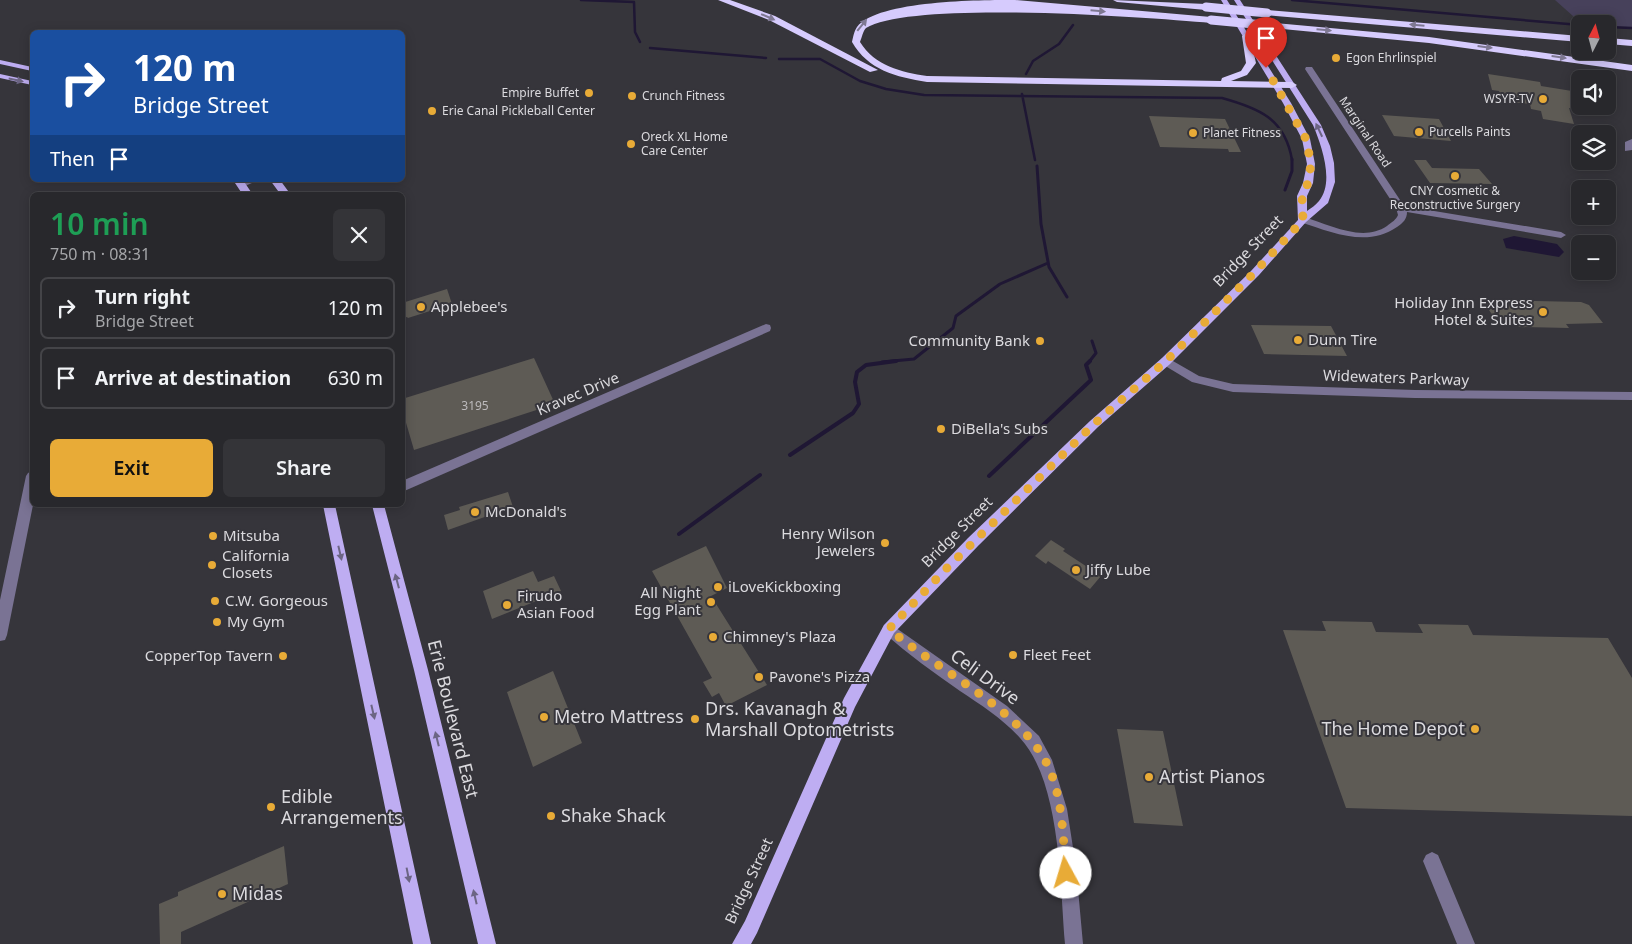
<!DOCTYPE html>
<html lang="en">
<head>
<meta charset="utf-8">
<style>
  body { margin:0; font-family:"Noto Sans",sans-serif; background:#343438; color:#f1f3f6; height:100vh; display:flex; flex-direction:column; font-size:19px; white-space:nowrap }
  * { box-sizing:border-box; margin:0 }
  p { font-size:16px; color:#a5a6a9 }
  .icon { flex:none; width:28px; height:28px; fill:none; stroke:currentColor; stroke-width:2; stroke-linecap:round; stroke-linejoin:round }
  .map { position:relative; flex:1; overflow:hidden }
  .panel { position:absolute; left:30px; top:192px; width:375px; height:315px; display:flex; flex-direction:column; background:#28282c; border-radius:8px; box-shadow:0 2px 12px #0003,0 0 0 1px #444448 }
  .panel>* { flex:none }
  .guide { position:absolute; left:30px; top:30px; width:375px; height:152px; border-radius:8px; box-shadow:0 2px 12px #0003,0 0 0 1px #444448; background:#1a4fa0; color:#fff; overflow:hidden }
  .needle { width:32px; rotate:6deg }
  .tools { position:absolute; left:1571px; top:15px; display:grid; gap:10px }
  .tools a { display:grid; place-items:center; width:45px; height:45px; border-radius:8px; background:#28282c; box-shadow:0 2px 12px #0003,0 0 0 1px #444448; font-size:25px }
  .pin { position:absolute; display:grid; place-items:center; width:42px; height:42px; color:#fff; margin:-51px -21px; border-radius:50% 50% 50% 0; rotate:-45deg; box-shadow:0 0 5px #0007 }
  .pin .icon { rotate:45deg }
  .me { position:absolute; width:55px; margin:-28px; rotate:354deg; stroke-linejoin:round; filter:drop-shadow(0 0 4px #0008) }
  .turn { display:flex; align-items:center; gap:18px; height:105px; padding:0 20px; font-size:22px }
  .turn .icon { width:65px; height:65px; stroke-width:2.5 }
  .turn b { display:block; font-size:35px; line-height:42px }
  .then { display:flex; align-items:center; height:48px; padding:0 20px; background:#0003; gap:10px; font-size:19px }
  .round { display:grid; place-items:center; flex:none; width:52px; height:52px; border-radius:8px; background:#343438 }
  .head { display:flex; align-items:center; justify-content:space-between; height:85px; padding:0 20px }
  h1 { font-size:30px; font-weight:600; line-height:38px; color:#1e9e55 }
  .primary-button { display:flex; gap:10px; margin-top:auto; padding:10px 20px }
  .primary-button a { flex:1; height:58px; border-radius:8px; background:#e8ab37; color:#111; font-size:20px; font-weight:600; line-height:58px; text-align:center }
  .primary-button a+a { background:#343438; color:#f1f3f6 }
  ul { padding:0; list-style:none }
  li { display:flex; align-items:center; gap:15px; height:62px; margin:0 10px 8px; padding:0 10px; border:2px solid #444448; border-radius:8px }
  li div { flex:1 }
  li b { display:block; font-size:19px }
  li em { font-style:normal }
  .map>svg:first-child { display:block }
  .green { fill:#47415b }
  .water { fill:#1f1734 }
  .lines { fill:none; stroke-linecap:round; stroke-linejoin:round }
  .stream-far2 { stroke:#1f1734; stroke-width:2.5 }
  .stream-far1 { stroke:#1f1734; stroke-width:3 }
  .stream { stroke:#1f1734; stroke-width:4 }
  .building { fill:#5e5b55 }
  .minor { fill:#7a7394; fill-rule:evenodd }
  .major { fill:#beadf2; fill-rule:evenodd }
  .highway { fill:#d6cbfd; fill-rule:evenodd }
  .highway-bridge { stroke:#d6cbfd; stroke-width:9 }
  .oneway { fill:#7e7892 }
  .oneway2 { fill:#6c6584 }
  .route { stroke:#e8ab37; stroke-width:9; stroke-dasharray:0 16.2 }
  .poi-dot { fill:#e8ab37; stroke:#36353b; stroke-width:2 }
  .labels { text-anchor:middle; stroke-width:4; stroke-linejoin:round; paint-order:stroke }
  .far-poi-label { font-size:12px; fill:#dbdade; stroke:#36353b; text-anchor:start }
  .far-street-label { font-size:12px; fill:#dbdade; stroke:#36353b }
  .number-label { font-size:12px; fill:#bcbabc }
  .street-label { font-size:15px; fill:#dbdade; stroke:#36353b }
  .poi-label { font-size:15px; fill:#dbdade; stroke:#36353b; text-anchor:start }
  .near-street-label { font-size:18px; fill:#dbdade; stroke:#36353b }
  .near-poi-label { font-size:18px; fill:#dbdade; stroke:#36353b; text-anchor:start }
</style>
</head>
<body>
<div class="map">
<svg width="1632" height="944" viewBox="0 0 1632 944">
  <rect width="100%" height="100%" fill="#36353b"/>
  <path class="green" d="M1555,0H1632V28L1608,27V24H1582Z"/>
  <path class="water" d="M1514,236L1557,244L1564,252L1559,257L1506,248L1503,239Z"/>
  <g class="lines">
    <path class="stream-far2" d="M581,0L634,2L635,32L640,42
      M1292,0L1580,25
      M1608,27L1632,28
      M650,48L766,58
      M779,59H820L860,81L886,89L924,95L1222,98C1258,108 1285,118 1292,160
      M1026,74L1033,61L1059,44L1073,25
      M1022,94L1035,160"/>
    <path class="stream-far1" d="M1037,166L1041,224L1049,267L1067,297
      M1285,190L1292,171V159
      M882,362L914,359L953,328L956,316L1000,284L1048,263
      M1089,362L1096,353L1092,341"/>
    <path class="stream" d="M790,455L853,413L859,404L855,382L857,372L866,365L896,361
      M989,476L1091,380L1086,365L1090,361
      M679,534L760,475"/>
  </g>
  <path class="building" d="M1488,74L1540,82L1541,86L1572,91L1577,109L1569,108L1574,124L1543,119L1541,111L1531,109L1530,104L1511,102L1510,97L1500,95L1499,91L1492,90Z
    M1382,115L1439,119L1451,141L1394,136Z
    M1149,116L1225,119L1241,152H1229L1228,149L1160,147Z
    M1414,160H1426L1432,168L1479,169L1492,184L1430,183Z
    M447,289L452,304L408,318L407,317L402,318V303Z
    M1487,300L1581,302L1589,305L1603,323L1566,324L1569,328L1519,327L1516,322L1496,320L1484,303H1488Z
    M1251,325L1331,326L1347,356L1264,354Z
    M534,358L555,404L414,450L402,409V399Z
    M508,492L513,507L448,530L444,515L460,510L459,507Z
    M1051,540L1065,549L1063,551L1101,576L1090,589L1048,561L1046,564L1035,556Z
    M706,546L727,588L711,596L767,685L726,706L719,693L712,697L703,682L712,678L652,571Z
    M533,571L538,582L554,576L561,591L492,619L483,591Z
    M1322,621L1372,622L1376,632L1423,633L1418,624L1468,625L1473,635L1608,638L1632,678V816L1346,808L1283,630L1326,631Z
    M553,671L582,743L533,767L507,692Z
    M1117,729L1163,731L1183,826L1134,823Z
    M284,846L288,884L181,932V944H160L159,904L178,896V892Z"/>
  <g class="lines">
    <path class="minor" d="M1306,67H1312L1404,206L1561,232L1566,235L1561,238L1407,212C1407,219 1403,223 1397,227C1367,248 1331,232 1300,222L1298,220L1303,217C1329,224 1362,243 1387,226C1392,222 1396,220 1398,215L1396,208L1305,69Z
      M1632,139V150L1625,151V142Z
      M245,180H259L245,186H239V182Z
      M766,324L770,325L771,328L770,331L402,492V481Z
      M1166,357L1199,376L1233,384L1415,390L1632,392V400L1415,398L1233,392L1192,382L1162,364L1160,361L1162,358Z
      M32,471L33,505L7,635L5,640L0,641V600L26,476L28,473Z
      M889,623L1007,706L1039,736L1052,760L1067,809L1076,867L1083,944H1065C1060,886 1061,782 1020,738C1003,719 981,705 960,691C934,673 908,654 884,633L882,629L884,625Z
      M1432,852L1438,855L1475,944H1457L1423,861L1426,855Z"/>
    <path class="major" d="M1221,0H1227L1291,103L1310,139L1315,164L1313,183L1307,196V211C1311,208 1316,205 1319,201C1335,182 1321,144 1313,125L1234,0H1240L1321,125L1330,146L1334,163L1335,182L1328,203L1306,222L1259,275L1170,364L1098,427L978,546L894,633L855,707L757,933L751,944H732L745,921L844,698L884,625L968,538L1090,421L1162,358L1251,271L1298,220L1297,196L1303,183L1307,164L1302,139L1283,103Z
      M0,60L32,67V71L0,64Z
      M0,74L32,81V85L0,78Z
      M233,180H243L253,195H243Z
      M270,180H280L291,195H281Z
      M323,505H335L431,944H413Z
      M372,505H384L428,670L496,944H478L414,670Z"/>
    <path class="highway" d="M718,0H730L775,16L878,70L870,72L769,20Z
      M1015,0L1211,17L1215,20L1211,23C1145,17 911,0 866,28C863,31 862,37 860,42C875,66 901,72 927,76L1221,81L1222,78L1241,71L1246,63L1242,36L1246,33L1250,36L1256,63L1247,75L1231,81L1292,82L1297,85L1292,88L927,82C896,77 868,70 852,42C853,38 854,31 857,27C878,0 981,0 1015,0Z
      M1113,0L1206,4L1210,7L1206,10L1117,2Z
      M1267,10L1580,36V42L1264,15V11Z
      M1275,23L1429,37L1632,65V71L1429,43L1272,28L1271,26Z
      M1608,38L1632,40V46L1608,44Z"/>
    <path class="highway-bridge" d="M1206,7L1267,13
      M1211,20L1275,26"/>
  </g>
  <defs><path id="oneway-solid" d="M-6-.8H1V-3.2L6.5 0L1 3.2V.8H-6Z" transform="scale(1.25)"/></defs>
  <g class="oneway">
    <use href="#oneway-solid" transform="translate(1098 11) rotate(5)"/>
    <use href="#oneway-solid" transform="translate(768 17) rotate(23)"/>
    <use href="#oneway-solid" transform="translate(862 25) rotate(-51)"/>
    <use href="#oneway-solid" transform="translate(1417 25) rotate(-175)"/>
    <use href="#oneway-solid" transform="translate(1324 30) rotate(5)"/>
    <use href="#oneway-solid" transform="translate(1485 47) rotate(7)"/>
    <use href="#oneway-solid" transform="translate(1559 57) rotate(8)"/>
  </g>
  <g class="oneway2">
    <use href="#oneway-solid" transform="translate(16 80) rotate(12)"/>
    <use href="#oneway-solid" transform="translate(1319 130) rotate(-115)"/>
    <use href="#oneway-solid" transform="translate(340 553) rotate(77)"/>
    <use href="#oneway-solid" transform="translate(397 581) rotate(-105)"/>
    <use href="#oneway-solid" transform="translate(373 712) rotate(77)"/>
    <use href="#oneway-solid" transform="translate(437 739) rotate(-104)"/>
    <use href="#oneway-solid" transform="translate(408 875) rotate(79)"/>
    <use href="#oneway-solid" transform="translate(475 897) rotate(-103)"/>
  </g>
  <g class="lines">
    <path class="route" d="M1066,873C1063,839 1063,800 1049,768C1023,710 937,670 889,629L945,570L1094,424L1166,361L1255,272L1303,220L1302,196L1308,183L1311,164L1306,139L1266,68"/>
  </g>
  <g class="poi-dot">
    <circle cx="1336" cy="58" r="5"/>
    <circle cx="589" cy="93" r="5"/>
    <circle cx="632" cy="96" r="5"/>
    <circle cx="1543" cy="99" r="5"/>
    <circle cx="432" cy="111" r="5"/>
    <circle cx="1419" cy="132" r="5"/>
    <circle cx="1193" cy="133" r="5"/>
    <circle cx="631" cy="144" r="5"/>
    <circle cx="1455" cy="176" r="5"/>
    <circle cx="421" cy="307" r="5"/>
    <circle cx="1543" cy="312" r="5"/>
    <circle cx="1298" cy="340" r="5"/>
    <circle cx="1040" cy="341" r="5"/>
    <circle cx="941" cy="429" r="5"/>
    <circle cx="475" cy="512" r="5"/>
    <circle cx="213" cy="536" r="5"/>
    <circle cx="885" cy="543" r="5"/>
    <circle cx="212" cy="565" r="5"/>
    <circle cx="1076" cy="570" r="5"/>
    <circle cx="718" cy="587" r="5"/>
    <circle cx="215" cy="601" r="5"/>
    <circle cx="711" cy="602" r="5"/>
    <circle cx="507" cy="605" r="5"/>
    <circle cx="217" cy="622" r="5"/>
    <circle cx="713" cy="637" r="5"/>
    <circle cx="1013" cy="655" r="5"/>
    <circle cx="283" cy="656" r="5"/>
    <circle cx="759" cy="677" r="5"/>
    <circle cx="544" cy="717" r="5"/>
    <circle cx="695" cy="719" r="5"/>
    <circle cx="1475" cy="729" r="5"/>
    <circle cx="1149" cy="777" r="5"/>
    <circle cx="271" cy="807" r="5"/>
    <circle cx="551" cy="816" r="5"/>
    <circle cx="222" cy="894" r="5"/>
  </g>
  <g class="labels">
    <g class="far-poi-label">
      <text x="1346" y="62">Egon Ehrlinspiel</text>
      <text x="579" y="97" text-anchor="end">Empire Buffet</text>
      <text x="642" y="100">Crunch Fitness</text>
      <text x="1533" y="103" text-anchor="end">WSYR-TV</text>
      <text x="442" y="115">Erie Canal Pickleball Center</text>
      <text x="1429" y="136">Purcells Paints</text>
      <text x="1203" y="137">Planet Fitness</text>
      <text x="641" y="141">Oreck XL Home<tspan x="641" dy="14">Care Center</tspan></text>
      <text x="1455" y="195" text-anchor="middle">CNY Cosmetic &amp;<tspan x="1455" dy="14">Reconstructive Surgery</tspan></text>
    </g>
    <g class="far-street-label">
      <text transform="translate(1365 132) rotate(56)" y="4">Marginal Road</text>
    </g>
    <g class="number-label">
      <text x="475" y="410">3195</text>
    </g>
    <g class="street-label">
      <text transform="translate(1248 251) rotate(-46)" y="5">Bridge Street</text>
      <text transform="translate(1396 378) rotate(2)" y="5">Widewaters Parkway</text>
      <text transform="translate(578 394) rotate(-23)" y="5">Kravec Drive</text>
      <text transform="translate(957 532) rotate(-45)" y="5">Bridge Street</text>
      <text transform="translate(749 881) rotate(-65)" y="5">Bridge Street</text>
    </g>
    <g class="poi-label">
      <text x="1533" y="308" text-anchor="end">Holiday Inn Express<tspan x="1533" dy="17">Hotel &amp; Suites</tspan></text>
      <text x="431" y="312">Applebee's</text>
      <text x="1308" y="345">Dunn Tire</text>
      <text x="1030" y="346" text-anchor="end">Community Bank</text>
      <text x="951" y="434">DiBella's Subs</text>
      <text x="485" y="517">McDonald's</text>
      <text x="875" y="539" text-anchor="end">Henry Wilson<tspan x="875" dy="17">Jewelers</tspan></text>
      <text x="223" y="541">Mitsuba</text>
      <text x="222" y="561">California<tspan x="222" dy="17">Closets</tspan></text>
      <text x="1086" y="575">Jiffy Lube</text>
      <text x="728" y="592">iLoveKickboxing</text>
      <text x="701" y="598" text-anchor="end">All Night<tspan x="701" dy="17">Egg Plant</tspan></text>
      <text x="517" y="601">Firudo<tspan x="517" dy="17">Asian Food</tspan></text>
      <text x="225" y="606">C.W. Gorgeous</text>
      <text x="227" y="627">My Gym</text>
      <text x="723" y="642">Chimney's Plaza</text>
      <text x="1023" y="660">Fleet Feet</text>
      <text x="273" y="661" text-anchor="end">CopperTop Tavern</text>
      <text x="769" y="682">Pavone's Pizza</text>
    </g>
    <g class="near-street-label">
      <text transform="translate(985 677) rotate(36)" y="6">Celi Drive</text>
      <text transform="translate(453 719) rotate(76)" y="6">Erie Boulevard East</text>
    </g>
    <g class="near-poi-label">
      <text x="705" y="715">Drs. Kavanagh &amp;<tspan x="705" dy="21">Marshall Optometrists</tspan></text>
      <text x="554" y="723">Metro Mattress</text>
      <text x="1465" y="735" text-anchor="end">The Home Depot</text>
      <text x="1159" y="783">Artist Pianos</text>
      <text x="281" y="803">Edible<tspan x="281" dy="21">Arrangements</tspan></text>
      <text x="561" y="822">Shake Shack</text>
      <text x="232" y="900">Midas</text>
    </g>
  </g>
</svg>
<div class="tools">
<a><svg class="needle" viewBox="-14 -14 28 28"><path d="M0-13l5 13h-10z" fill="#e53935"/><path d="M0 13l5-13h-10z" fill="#a5a6a9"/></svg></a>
<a><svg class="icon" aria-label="sound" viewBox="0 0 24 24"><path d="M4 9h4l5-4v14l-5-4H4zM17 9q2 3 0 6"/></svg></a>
<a><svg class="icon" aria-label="layers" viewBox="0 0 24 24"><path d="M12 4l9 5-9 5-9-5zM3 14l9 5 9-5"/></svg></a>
<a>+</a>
<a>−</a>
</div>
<div class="pin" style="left:1266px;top:68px;background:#d93025"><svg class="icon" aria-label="arrive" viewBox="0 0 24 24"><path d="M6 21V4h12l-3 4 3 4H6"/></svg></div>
<svg class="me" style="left:1066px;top:873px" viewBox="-20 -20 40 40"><circle r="19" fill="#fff"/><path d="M0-13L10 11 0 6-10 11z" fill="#e8ab37"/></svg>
<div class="guide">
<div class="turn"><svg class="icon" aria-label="right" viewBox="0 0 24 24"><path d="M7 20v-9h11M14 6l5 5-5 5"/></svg><div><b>120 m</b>Bridge Street</div></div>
<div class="then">Then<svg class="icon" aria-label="arrive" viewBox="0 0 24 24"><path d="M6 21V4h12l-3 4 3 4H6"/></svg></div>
</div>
<section class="panel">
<div class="head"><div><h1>10 min</h1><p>750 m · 08:31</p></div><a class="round"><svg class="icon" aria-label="close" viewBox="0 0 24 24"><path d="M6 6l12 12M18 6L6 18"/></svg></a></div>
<ul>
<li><svg class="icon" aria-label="right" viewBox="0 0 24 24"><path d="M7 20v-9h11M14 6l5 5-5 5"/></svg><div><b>Turn right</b><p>Bridge Street</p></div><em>120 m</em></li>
<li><svg class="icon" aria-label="arrive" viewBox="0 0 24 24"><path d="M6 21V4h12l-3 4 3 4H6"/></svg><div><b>Arrive at destination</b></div><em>630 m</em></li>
</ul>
<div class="primary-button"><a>Exit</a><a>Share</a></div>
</section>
</div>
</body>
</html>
